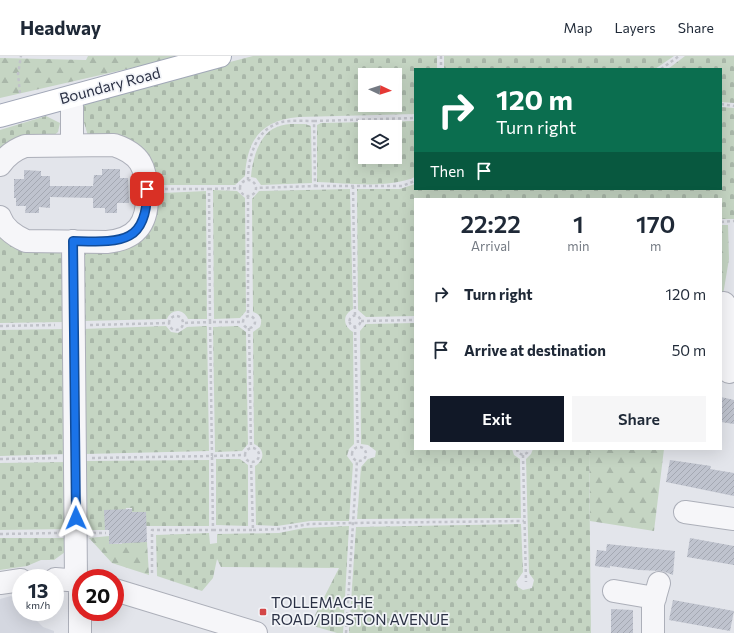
<!DOCTYPE html>
<html lang="en">
<head>
<meta charset="utf-8">
<style>
  body { margin:0; font-family:Commissioner,sans-serif; background:#f6f6f7; color:#1f2937; height:100vh; display:flex; flex-direction:column; font-size:15px; white-space:nowrap }
  * { box-sizing:border-box; margin:0 }
  p { font-size:13px; color:#747a83 }
  .icon { flex:none; width:22px; height:22px; fill:none; stroke:currentColor; stroke-width:2; stroke-linecap:round; stroke-linejoin:round }
  .map { position:relative; flex:1; overflow:hidden }
  .drawer { position:absolute; left:414px; top:142px; width:308px; height:252px; display:flex; flex-direction:column; background:#fff; border-radius:0px; box-shadow:0 4px 16px #0002 }
  .drawer>* { flex:none }
  .banner { position:absolute; left:414px; top:12px; width:308px; height:122px; border-radius:0px; box-shadow:0 4px 16px #0002; background:#0b6e4f; color:#fff; overflow:hidden }
  .needle { width:26px; rotate:94deg }
  .fabs { position:absolute; left:358px; top:12px; display:grid; gap:8px }
  .fabs a { display:grid; place-items:center; width:44px; height:44px; border-radius:0px; background:#fff; box-shadow:0 4px 16px #0002; font-size:20px }
  .speed { position:absolute; left:12px; top:513px; display:flex; gap:8px; font-size:20px; font-weight:700; text-align:center }
  .speed>* { display:grid; place-content:center; width:52px; height:52px; border-radius:50%; background:#fff; box-shadow:0 4px 16px #0002; line-height:1 }
  .speed small { font-size:10px; font-weight:400 }
  .speed .limit { border:6px solid #d22; background:#fff; color:#111 }
  .pin { position:absolute; display:grid; place-items:center; width:34px; height:34px; color:#fff; margin:-17px; border-radius:8px; box-shadow:0 2px 6px #0006 }
  .me { position:absolute; width:44px; margin:-22px; rotate:359deg; stroke-linejoin:round; filter:drop-shadow(0 0 3px #0008) }
  .turn { display:flex; align-items:center; gap:14px; height:84px; padding:0 16px; font-size:18px }
  .turn .icon { width:52px; height:52px; stroke-width:2.5 }
  .turn b { display:block; font-size:28px; line-height:34px }
  .then { display:flex; align-items:center; height:38px; padding:0 16px; background:#0003; gap:8px; font-size:15px }
  .eta { display:flex; justify-content:space-evenly; align-items:center; height:68px; text-align:center }
  .eta b { font-size:24px; font-weight:600; line-height:28px }
  .cta { display:flex; gap:8px; margin-top:auto; padding:8px 16px }
  .cta a { flex:1; height:46px; border-radius:0px; background:#111827; color:#fff; font-size:16px; font-weight:600; line-height:46px; text-align:center }
  .cta a+a { background:#f6f6f7; color:#1f2937 }
  ul { padding:0; list-style:none }
  li { display:flex; align-items:center; gap:12px; height:56px; padding:0 16px }
  li div { flex:1 }
  li b { display:block; font-size:15px }
  li em { font-style:normal }
  header { display:flex; align-items:center; gap:24px; box-sizing:border-box; height:56px; padding:0 20px; background:#fff; border-bottom:1px solid #e0e1e3 }
  header strong { font-size:19px }
  nav { display:flex; gap:22px; margin-inline-start:auto; font-size:14px }
  .map>svg:first-child { display:block }
  .built { fill:#d4d7e0 }
  .forest { fill:url(#forest-firs) }
  .cemetery { fill:url(#cemetery-stones); fill-rule:evenodd }
  .building { fill:url(#building-hatch) }
  .lines { fill:none; stroke-linecap:round; stroke-linejoin:round }
  .minor-casing { stroke:#acafb9; stroke-width:24 }
  .major-casing { stroke:#a1a7b7; stroke-width:24 }
  .path { stroke:#c1c3ca; stroke-width:2.5; stroke-dasharray:3 3; stroke-linecap:butt }
  .minor { stroke:#f6f6f9; stroke-width:22 }
  .major { stroke:#fff; stroke-width:22 }
  .route-casing { stroke:#114b97; stroke-width:10 }
  .route { stroke:#1a73e8; stroke-width:7 }
  .poi-dot { fill:#d34546; stroke:#f2f4f8; stroke-width:1.5 }
  .labels { text-anchor:middle; stroke-width:3.5; stroke-linejoin:round; paint-order:stroke }
  .street-label { font-size:15px; fill:#2a3044; stroke:#f2f4f8 }
  .poi-label { font-size:15px; fill:#2a3044; stroke:#f2f4f8; text-anchor:start }
</style>
</head>
<body>
<header>
<strong>Headway</strong>
<nav><a>Map</a><a>Layers</a><a>Share</a></nav>
</header>
<div class="map">
<svg width="734" height="577" viewBox="0 0 734 577">
  <defs>
    <pattern id="forest-firs" width="22" height="20" patternUnits="userSpaceOnUse"><rect width="22" height="20" fill="#c5d5c3"/><path d="M5 1l3.5 6h-7zM16 11l3.5 6h-7z" fill="#a9b7a9"/></pattern>
    <pattern id="cemetery-stones" width="16" height="16" patternUnits="userSpaceOnUse"><rect width="16" height="16" fill="#c5d5c3"/><path d="M2 7V4a2 2 0 0 1 4 0v3zM10 15v-3a2 2 0 0 1 4 0v3z" fill="#a9b7a9"/></pattern>
    <pattern id="building-hatch" width="6" height="6" patternUnits="userSpaceOnUse"><rect width="6" height="6" fill="#bfc3ce"/><path d="M-1 1l2-2M0 6l6-6M5 7l2-2" fill="none" stroke="#a4a8b2"/></pattern>
  </defs>
  <rect width="100%" height="100%" fill="#e3e5eb"/>
  <path class="built" d="M11,540L21,549V556H28L43,571L54,575V577H0V543Z"/>
  <path class="forest" d="M88,0H184L0,42V2L86,4Z
    M721,169H728L729,203L723,239L721,240Z
    M589,393H664L654,475L590,465Z
    M109,480L110,488H122V483L135,486H147L149,519L112,507L89,482Z"/>
  <path class="cemetery" d="M253,0H437V13H415V58L299,61C261,64 247,84 245,120L235,129H162L160,123L151,116L88,80L83,63H76L85,46L92,42ZM365,19H395V49H365Z
    M444,0H674L655,13H444Z
    M685,0H734V47L721,46V13H668Z
    M721,51L734,52V163H721V143H415V260L366,261L358,254L357,133H400L415,128V133H721Z
    M46,60L60,67L58,76L51,82L0,99V74Z
    M415,65V121C388,133 347,127 317,126V69L321,67ZM365,71H395V101H365Z
    M305,68L311,70L312,127L261,129L256,122L251,121C252,105 259,77 277,71C285,67 296,68 305,68Z
    M350,133L353,253C342,259 343,270 353,276L354,388L349,393L347,400L353,408L349,465H310L277,470L256,469L255,410C265,404 265,393 254,388L253,276L260,271C263,263 260,258 253,256L252,143L259,135Z
    M213,134L237,135L245,142L246,255L240,262L214,263Z
    M206,135L207,263H188C183,252 171,253 167,263L83,265L84,195L94,191L157,147L163,137Z
    M0,176C15,180 57,187 64,202V266L0,267Z
    M415,267V393H512L514,399L520,403L521,462L357,463L361,411L368,403L375,401L376,395L368,389L361,388L360,275L366,268Z
    M166,270L171,276L178,277L187,271L207,270L209,395L85,398L82,273Z
    M238,270L246,276L248,388L242,395L215,396L213,271Z
    M65,273L67,398L0,400V274Z
    M533,393H589L591,577H349L356,471L521,468L523,516L516,526L518,531L523,534L532,532L534,524L529,517L526,403L531,398Z
    M216,403H240L248,409V470L216,469Z
    M209,404V470H146V456H132V452H126L125,458H114V454H105V474H86L85,405Z
    M67,406L68,473L0,474V407Z
    M349,470L343,577H337L310,569L339,512L221,511L217,503L213,522L202,535L157,520L156,479L209,477L210,488L217,487V478L279,477L304,472Z
    M0,482H65V496L54,504H41L27,510L0,514Z"/>
  <path class="building" d="M102,113H120V122H128L129,147H117V157H105V152H93V142L50,141V152L39,151V157H25L26,150H16V142H14V123H24V114L41,115V120H50V130H93L94,119H102Z
    M721,341L734,344V368L721,366Z
    M670,404L711,410L710,413L734,417V440L666,426Z
    M132,453V456H146L147,486L109,488V474H105L104,454Z
    M690,482L734,490V509L687,501Z
    M607,488L675,495L673,519L662,515L639,514L610,510V512L595,510L597,494L606,495Z
    M673,544L734,555L730,575L669,564Z
    M611,553L633,554V577H611Z"/>
  <g class="lines">
    <g class="minor-casing">
      <path id="minor" d="M69,42L72,51V89
        M0,109C7,99 14,94 25,90L114,89C141,98 146,111 147,138C148,167 137,183 107,186L26,185C15,180 4,173 0,161
        M73,185L76,524
        M724,247L729,316
        M685,456L734,463
        M55,523L81,525
        M0,527L21,524
        M115,534L256,577
        M614,535L655,542
        M80,577V525
        M653,577V548L659,527"/>
    </g>
    <g class="major-casing">
      <path id="major" d="M0,60L220,0"/>
    </g>
    <path class="path" d="M441,0V13
      M661,13L679,0
      M20,37L18,18L21,0
      M721,48L734,50
      M314,65L415,62
      M248,124C248,101 256,72 282,66C292,64 304,65 314,65L315,130L256,132
      M240 132a8 8 0 1 1 16 0a8 8 0 1 1-16 0Z
      M315,130H402L415,125
      M353,130L355,259
      M165,133H209L210,266H242
      M209,133L240,132
      M248,140V260
      M721,166L734,165
      M349.5 265a5.5 5.5 0 1 1 11 0a5.5 5.5 0 1 1-11 0Z
      M169 267a7 7 0 1 1 14 0a7 7 0 1 1-14 0Z
      M243 266a6 6 0 1 1 12 0a6 6 0 1 1-12 0Z
      M361,265L415,264
      M90,269L169,267
      M0,270L55,269
      M355,270L358,390
      M249,272L251,392
      M352 398a7 7 0 1 1 14 0a7 7 0 1 1-14 0Z
      M245 399a7 7 0 1 1 14 0a7 7 0 1 1-14 0Z
      M517,393L518,397L523,399L527,397L529,393
      M523,399L526,526
      M92,402L212,400L210,266L184,267
      M0,403L57,402
      M213,474H253L251,407
      M253,474L280,473L309,468L352,467L524,465
      M93,477H106
      M0,478L58,477
      M152,517V474H213L212,400L244,399
      M346,577L357,405"/>
    <use href="#minor" class="minor"/>
    <use href="#major" class="major"/>
  </g>
  <g class="lines">
    <g class="route-casing">
      <path id="route" d="M76,462L73,185C118,186 148,190 147,133"/>
    </g>
    <use href="#route" class="route"/>
  </g>
  <rect class="poi-dot" x="259" y="552" width="8" height="8" rx="2"/>
  <g class="labels">
    <g class="street-label">
      <text transform="translate(110 30) rotate(-15)" y="5">Boundary Road</text>
    </g>
    <g class="poi-label">
      <text x="271" y="552">TOLLEMACHE<tspan x="271" dy="17">ROAD/BIDSTON AVENUE</tspan></text>
    </g>
  </g>
</svg>
<div class="fabs">
<a><svg class="needle" viewBox="-14 -14 28 28"><path d="M0-13l5 13h-10z" fill="#e53935"/><path d="M0 13l5-13h-10z" fill="#747a83"/></svg></a>
<a><svg class="icon" aria-label="layers" viewBox="0 0 24 24"><path d="M12 4l9 5-9 5-9-5zM3 14l9 5 9-5"/></svg></a>
</div>
<div class="speed"><div>13<small>km/h</small></div><div class="limit">20</div></div>
<div class="pin" style="left:147px;top:133px;background:#d93025"><svg class="icon" aria-label="arrive" viewBox="0 0 24 24"><path d="M6 21V4h12l-3 4 3 4H6"/></svg></div>
<svg class="me" style="left:76px;top:462px" viewBox="-20 -20 40 40"><path d="M0-17L14 15 0 8-14 15z" fill="#1a73e8" stroke="#fff" stroke-width="4"/></svg>
<div class="banner">
<div class="turn"><svg class="icon" aria-label="right" viewBox="0 0 24 24"><path d="M7 20v-9h11M14 6l5 5-5 5"/></svg><div><b>120 m</b>Turn right</div></div>
<div class="then">Then<svg class="icon" aria-label="arrive" viewBox="0 0 24 24"><path d="M6 21V4h12l-3 4 3 4H6"/></svg></div>
</div>
<section class="drawer">
<div class="eta">
<div><b>22:22</b><p>Arrival</p></div>
<div><b>1</b><p>min</p></div>
<div><b>170</b><p>m</p></div>
</div>
<ul>
<li><svg class="icon" aria-label="right" viewBox="0 0 24 24"><path d="M7 20v-9h11M14 6l5 5-5 5"/></svg><div><b>Turn right</b></div><em>120 m</em></li>
<li><svg class="icon" aria-label="arrive" viewBox="0 0 24 24"><path d="M6 21V4h12l-3 4 3 4H6"/></svg><div><b>Arrive at destination</b></div><em>50 m</em></li>
</ul>
<div class="cta"><a>Exit</a><a>Share</a></div>
</section>
</div>
</body>
</html>
